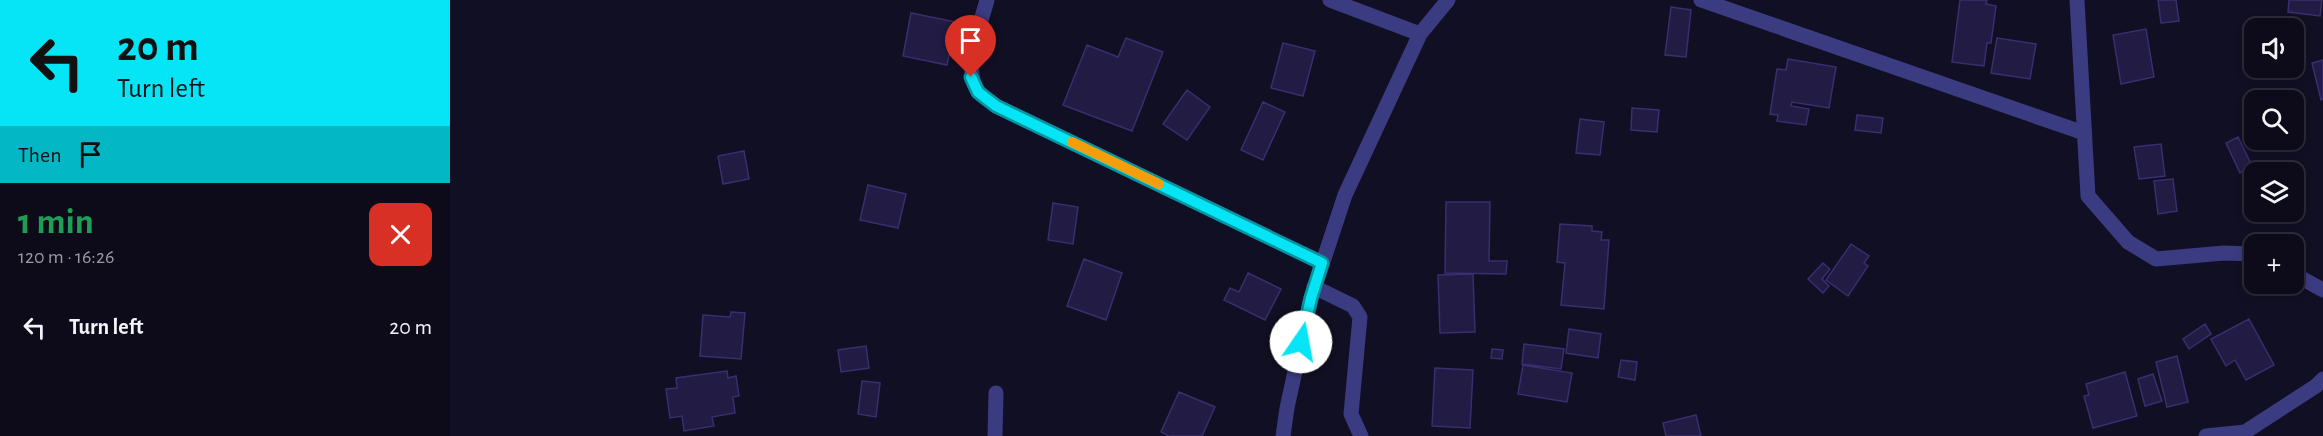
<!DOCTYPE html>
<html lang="en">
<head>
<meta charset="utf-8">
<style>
  body { margin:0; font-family:"Alegreya Sans",sans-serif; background:#161423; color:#f1f3f6; height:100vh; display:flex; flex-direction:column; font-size:22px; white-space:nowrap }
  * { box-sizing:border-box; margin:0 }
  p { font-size:20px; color:#9a9ba2 }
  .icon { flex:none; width:33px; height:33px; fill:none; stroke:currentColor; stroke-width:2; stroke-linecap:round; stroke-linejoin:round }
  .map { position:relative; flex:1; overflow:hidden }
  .details { display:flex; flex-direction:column; background:#0d0b1a; width:450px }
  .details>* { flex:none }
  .banner { background:#06e5f5; color:#111; overflow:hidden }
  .controls { position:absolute; left:1794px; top:18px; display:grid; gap:12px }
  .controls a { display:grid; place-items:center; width:60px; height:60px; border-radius:12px; background:#0d0b1a; box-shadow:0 3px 9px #0003,0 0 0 2px #2d2b39; font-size:30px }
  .pin { position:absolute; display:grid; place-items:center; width:51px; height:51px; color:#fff; margin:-62px -26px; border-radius:50% 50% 50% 0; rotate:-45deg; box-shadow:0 0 6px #0007 }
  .pin .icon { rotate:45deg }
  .me { position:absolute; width:66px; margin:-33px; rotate:12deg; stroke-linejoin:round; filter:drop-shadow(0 0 4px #0008) }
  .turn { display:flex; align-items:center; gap:21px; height:126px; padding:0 18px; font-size:27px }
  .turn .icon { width:78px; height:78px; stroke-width:2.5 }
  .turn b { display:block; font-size:42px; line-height:51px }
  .then { display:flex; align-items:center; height:57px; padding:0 18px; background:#0003; gap:12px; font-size:22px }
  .round { display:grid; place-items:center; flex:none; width:63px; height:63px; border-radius:12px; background:#161423 }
  .head { display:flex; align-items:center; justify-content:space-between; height:102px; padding:0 18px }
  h1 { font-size:36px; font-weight:600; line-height:45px; color:#1e9e55 }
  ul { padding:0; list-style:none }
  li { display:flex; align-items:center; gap:18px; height:84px; padding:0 18px }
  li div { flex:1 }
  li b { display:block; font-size:22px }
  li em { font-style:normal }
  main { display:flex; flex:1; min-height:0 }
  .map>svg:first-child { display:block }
  .building { fill:#221b43; stroke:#392e6f; stroke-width:1.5 }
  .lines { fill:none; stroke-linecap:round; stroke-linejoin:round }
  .street { stroke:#3b3b81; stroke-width:15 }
  .route-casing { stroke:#04959f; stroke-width:15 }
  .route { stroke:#06e5f5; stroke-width:10 }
  .slow { stroke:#f59e0b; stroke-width:10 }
</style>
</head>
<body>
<main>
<section class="details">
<div class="banner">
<div class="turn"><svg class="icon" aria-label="left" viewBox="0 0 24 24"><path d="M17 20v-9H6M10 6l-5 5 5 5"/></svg><div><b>20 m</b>Turn left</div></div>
<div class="then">Then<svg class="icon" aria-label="arrive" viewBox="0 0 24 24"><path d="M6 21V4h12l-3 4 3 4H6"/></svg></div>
</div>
<div class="head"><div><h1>1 min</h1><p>120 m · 16:26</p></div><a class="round" style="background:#d93025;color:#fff"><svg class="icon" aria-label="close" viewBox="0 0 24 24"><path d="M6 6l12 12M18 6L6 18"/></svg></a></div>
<ul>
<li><svg class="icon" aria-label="left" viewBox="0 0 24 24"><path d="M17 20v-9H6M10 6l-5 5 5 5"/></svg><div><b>Turn left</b></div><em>20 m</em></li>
</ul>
</section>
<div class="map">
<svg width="1873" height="436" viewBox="0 0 1873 436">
  <rect width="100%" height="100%" fill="#110f23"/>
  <path class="building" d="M1510,0H1537L1536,4L1546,6L1541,43H1537L1534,66L1502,62Z
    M1708,0H1726L1729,21L1711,23Z
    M1839,0H1872L1870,16L1838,12Z
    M1221,7L1241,10L1236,57L1215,55Z
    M461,13L506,22L497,65L453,56Z
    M1696,29L1704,77L1671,84L1663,35Z
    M676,38L713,52L682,131L613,105L637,45L668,57Z
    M1547,38L1586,44L1580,79L1541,73Z
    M833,43L865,51L853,96L821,88Z
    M1338,59L1386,67L1379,108L1342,102L1341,106L1359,109L1356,125L1327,121L1328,115L1320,114L1327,69L1336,70Z
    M1873,60V99L1871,100L1862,63Z
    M737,90L760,107L737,140L713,124Z
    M813,102L835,112L813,160L791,150Z
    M1182,108L1209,110L1207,132L1181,130Z
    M1407,115L1433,118L1431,133L1405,130Z
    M1130,119L1154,122L1150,155L1126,153Z
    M1788,137L1802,166L1790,173L1776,143Z
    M1711,144L1715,176L1689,179L1684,147Z
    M294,151L299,179L273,184L268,156Z
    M1723,179L1727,211L1708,214L1704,181Z
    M418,185L456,194L448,228L410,220Z
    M996,202H1040L1039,261H1057L1056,274L995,273Z
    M603,203L628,207L623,244L598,240Z
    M1110,224L1142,226V231L1152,232L1151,240H1159L1154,309L1111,305L1115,263L1107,262Z
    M1401,244L1419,256L1414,263L1418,266L1398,296L1376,280Z
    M634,259L672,273L656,320L617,306Z
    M1373,263L1380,269L1372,279L1379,286L1373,293L1358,279Z
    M798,273L831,289L815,320L774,300L780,288L789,292Z
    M1023,274L1025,332L990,333L988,275Z
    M281,312L295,313L291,359L250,356L253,315L280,317Z
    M1799,319L1824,365L1796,380L1785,360L1776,366L1761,339Z
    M1755,324L1761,334L1739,349L1733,339Z
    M1119,329L1151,334L1148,358L1116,353Z
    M1074,344L1114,349L1111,369L1072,364Z
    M416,346L419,368L391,372L388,350Z
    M1042,349L1053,350L1052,359L1041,358Z
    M1727,356L1738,402L1717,407L1706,362Z
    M1171,360L1187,362L1185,380L1168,377Z
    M1073,365L1122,373L1117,402L1068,394Z
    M985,368L1023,370L1020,428L982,426Z
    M277,371L278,378L286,376L289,396L283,397L285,413L262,417L264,426L234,431L232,416L220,418L216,389L227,388L226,378Z
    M1675,372L1687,416L1643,428L1634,396L1639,395L1636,384Z
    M1703,374L1712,401L1695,406L1688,379Z
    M412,381L430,383L426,417L408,414Z
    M729,392L765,407L752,436H719L711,432Z
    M1246,415L1251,436H1216L1213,423Z"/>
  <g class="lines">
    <path class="street" d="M537,0C531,23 512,71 528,91C532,97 540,101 546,106L872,263
      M880,0L970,34
      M1251,0L1634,133
      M1627,0L1638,196L1678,242L1706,259L1774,253L1804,254
      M1844,274L1873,290
      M864,287L903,306L910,317L901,414L911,436
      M545,436L546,393
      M833,436L837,408L861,298L895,195L970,34L998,0
      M1756,436L1795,432L1866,386L1873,379"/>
  </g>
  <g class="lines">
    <g class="route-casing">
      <path id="route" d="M521,77L528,92L546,106L872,263L861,298L851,342"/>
    </g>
    <use href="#route" class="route"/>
    <path class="slow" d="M622,142L709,184"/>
  </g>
</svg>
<div class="controls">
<a><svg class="icon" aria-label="sound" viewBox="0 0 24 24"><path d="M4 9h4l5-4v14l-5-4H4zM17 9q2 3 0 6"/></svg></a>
<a><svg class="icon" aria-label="search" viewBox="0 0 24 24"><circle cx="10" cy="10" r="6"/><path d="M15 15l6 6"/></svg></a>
<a><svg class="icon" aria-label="layers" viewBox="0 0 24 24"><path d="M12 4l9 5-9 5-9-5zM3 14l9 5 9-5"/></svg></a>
<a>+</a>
</div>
<div class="pin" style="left:521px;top:77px;background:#d93025"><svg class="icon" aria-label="arrive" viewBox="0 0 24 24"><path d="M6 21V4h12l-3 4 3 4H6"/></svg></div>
<svg class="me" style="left:851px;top:342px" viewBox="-20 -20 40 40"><circle r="19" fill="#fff"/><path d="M0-13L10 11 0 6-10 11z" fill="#06e5f5"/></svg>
</div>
</main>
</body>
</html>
